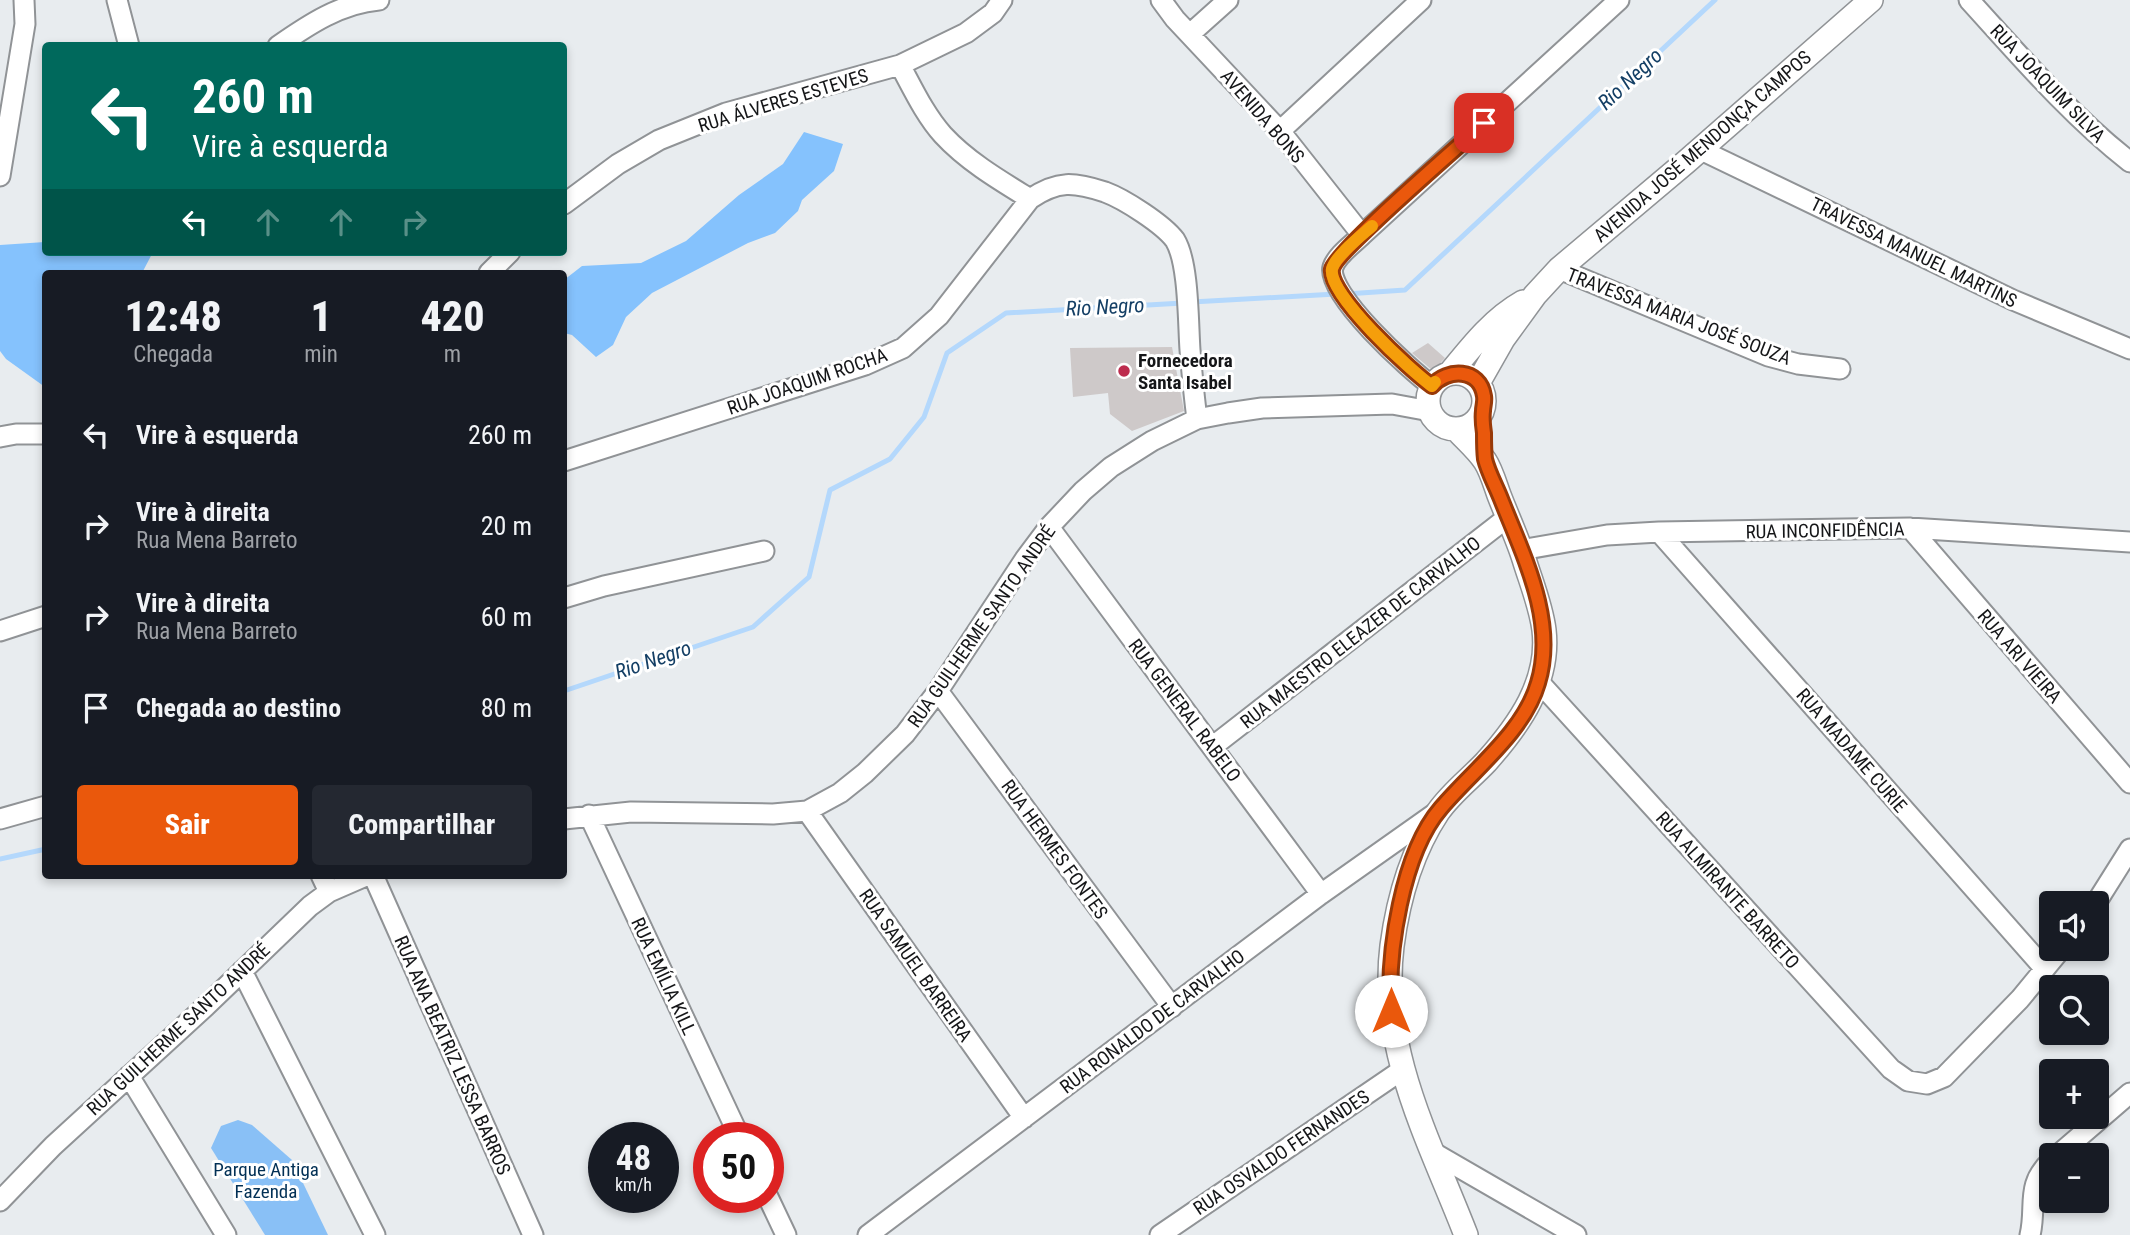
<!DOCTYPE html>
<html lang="pt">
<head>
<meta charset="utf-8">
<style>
  body { margin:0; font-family:"Roboto Condensed",sans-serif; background:#242831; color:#f1f3f6; height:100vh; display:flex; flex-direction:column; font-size:26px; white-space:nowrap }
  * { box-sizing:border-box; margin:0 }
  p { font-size:23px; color:#9ea1a6 }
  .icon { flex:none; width:38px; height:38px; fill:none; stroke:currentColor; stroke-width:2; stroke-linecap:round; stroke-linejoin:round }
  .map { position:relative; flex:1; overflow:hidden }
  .sheet { position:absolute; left:42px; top:270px; width:525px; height:609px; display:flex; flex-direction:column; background:#171b24; border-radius:7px; box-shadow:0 4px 10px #0003 }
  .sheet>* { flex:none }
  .guide { position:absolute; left:42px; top:42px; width:525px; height:214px; border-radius:7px; box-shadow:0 4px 10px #0003; background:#00695c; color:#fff; overflow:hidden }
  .controls { position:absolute; left:2039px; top:891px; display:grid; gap:14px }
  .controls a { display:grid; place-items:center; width:70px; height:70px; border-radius:7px; background:#171b24; box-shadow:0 4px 10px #0003; font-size:35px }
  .speed { position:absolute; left:588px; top:1122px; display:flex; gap:14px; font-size:35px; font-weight:700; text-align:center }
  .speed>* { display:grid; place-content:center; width:91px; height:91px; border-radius:50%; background:#171b24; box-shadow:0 4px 10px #0003; line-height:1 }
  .speed small { font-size:18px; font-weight:400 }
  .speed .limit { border:10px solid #d22; background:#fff; color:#111 }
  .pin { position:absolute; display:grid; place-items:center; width:60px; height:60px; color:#fff; margin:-30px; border-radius:14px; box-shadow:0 4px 10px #0006 }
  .me { position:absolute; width:77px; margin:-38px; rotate:0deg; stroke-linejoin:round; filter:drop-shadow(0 0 5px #0008) }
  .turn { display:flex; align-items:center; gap:24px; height:147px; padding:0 35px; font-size:32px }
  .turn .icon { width:91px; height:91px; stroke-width:2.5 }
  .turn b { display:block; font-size:49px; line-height:60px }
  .lanes { display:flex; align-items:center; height:66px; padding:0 35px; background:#0003; justify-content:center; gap:35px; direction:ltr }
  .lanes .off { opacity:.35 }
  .eta { display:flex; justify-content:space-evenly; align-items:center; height:119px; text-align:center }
  .eta b { font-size:42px; font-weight:800; line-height:49px }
  .button { display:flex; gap:14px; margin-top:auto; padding:14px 35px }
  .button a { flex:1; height:80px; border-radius:7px; background:#ea580c; color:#fff; font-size:28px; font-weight:800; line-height:80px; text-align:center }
  .button a+a { background:#242831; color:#f1f3f6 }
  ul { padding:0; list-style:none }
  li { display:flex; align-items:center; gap:21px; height:91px; padding:0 35px }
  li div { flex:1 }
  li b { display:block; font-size:26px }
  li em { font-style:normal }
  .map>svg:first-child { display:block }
  .green { fill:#89c0f6 }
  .forest { fill:#85c2fd }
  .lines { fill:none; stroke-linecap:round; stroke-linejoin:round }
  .stream { stroke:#b4d8fc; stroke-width:5 }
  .building { fill:#cec9c9 }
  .minor-casing { stroke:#909396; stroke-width:23 }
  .major-casing { stroke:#909396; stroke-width:26 }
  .minor { stroke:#fff; stroke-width:19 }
  .major { stroke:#fff; stroke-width:23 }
  .route-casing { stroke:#983908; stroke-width:18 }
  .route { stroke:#ea580c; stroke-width:12 }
  .slow { stroke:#f59e0b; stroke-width:12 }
  .poi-dot { fill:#bd2c4e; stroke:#fff; stroke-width:2.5 }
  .labels { text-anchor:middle; stroke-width:6; stroke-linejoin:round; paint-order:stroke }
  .street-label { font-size:19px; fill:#151618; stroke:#fff }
  .poi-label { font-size:19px; font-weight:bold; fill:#151618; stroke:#fff; text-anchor:start }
  .park-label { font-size:19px; fill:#023055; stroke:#fff }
  .water-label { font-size:21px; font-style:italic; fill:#143f65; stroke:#fff }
</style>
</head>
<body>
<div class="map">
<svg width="2130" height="1235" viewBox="0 0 2130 1235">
  <rect width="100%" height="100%" fill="#e8ecef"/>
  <path class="green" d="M238,1120L252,1125L292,1160L328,1235H265L211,1148L221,1126Z"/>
  <path class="forest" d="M804,132L843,144L834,171L802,200L798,211L775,233L748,243L652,293L626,317L613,345L596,357L572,335L564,333V280L582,266L641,263L686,241L739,195L783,164Z
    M45,242L46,252H153L142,273H46L45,387L6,359L0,351V245Z"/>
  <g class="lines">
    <path class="stream" d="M1346,294L1405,290L1715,0
      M1192,302L1336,294
      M564,691L753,627L809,577L830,490L890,459L924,417L947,353L1006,313L1183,303
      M0,859L46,849"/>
  </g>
  <path class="building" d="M1428,343L1445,358L1433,371L1412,353Z
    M1172,347L1184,411L1132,431L1110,414L1108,393L1073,397L1070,348Z"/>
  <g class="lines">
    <g class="minor-casing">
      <path id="minor" d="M117,0L129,46
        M1161,0L1175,19L1280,131L1362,235
        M1969,0C2020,56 2070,115 2130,162
        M1190,34L1228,0
        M278,46C308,25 341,3 379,0
        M900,65C913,89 925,115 943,135C967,161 999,180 1030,199C1058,180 1074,182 1105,192C1124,199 1163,224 1175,240C1189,263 1188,322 1190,350C1192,374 1194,396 1197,419
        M1280,131L1421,0
        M1701,150L2013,300L2130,349
        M0,176L25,24L24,0
        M564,204L618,164L659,140L726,113L900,65L966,33L993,13L1002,0
        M1559,269L1768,356L1798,364L1840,369
        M489,273L510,252
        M1432,386C1411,371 1325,293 1333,267C1337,255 1353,244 1362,235L1619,0
        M0,437L16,434H46
        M564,461L865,365L903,348L939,316L1030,199
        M1049,527L1321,894
        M1910,528L2130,783
        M1659,532L2045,969
        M1521,550L1607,535L1659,532L1910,528L2130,542
        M564,598L604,586L764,551
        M0,631L46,616
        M1539,682L1891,1069L1908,1081L1927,1084L1944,1077L2020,999L2062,948
        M938,691L1172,1007
        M1212,747L1508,517
        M807,811L1024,1118
        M589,815L740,1138
        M0,819L46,806
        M564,819L631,812L773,814L807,811L840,793L865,773L905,734L938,691L1025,559L1049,527L1083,491L1111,467L1152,441L1197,419L1228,413L1262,408L1392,404L1430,411
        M321,875L329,892
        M373,875L533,1235
        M2096,903L2130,849
        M242,971L375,1235
        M129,1076L226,1235
        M1434,1153L1576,1235
        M2058,1155L2130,1093
        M768,1197L786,1235
        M0,1201L53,1146L206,1006L310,906L329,892L368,875
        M868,1235L1321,894L1437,812
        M1160,1235L1402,1070
        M2030,1235C2037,1206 2025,1185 2051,1161"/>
    </g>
    <g class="major-casing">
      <path id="major" d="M1428 401a28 28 0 1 1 56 0a28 28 0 1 1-56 0Z
        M1450,373C1472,346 1493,319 1523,302
        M1478,383L1503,339L1535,295L1559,269L1686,162L1871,0
        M1456,429C1465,439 1477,449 1485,461C1491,470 1495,484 1499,495C1507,516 1517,537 1524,559C1531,582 1541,606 1544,630C1550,682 1519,725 1486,762C1471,778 1451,793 1438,812C1412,851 1398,900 1392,946C1379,1049 1430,1142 1466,1235"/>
    </g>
    <use href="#minor" class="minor"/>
    <use href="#major" class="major"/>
  </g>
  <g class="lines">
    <g class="route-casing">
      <path id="route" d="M1391,1011C1387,953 1402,853 1441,808C1473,770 1524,732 1538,683C1557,621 1523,555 1501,499C1496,486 1488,472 1485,459C1484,451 1484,441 1484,433C1483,426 1482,418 1483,411C1483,406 1485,402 1484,396C1480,368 1447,368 1432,386C1411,371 1327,294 1332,269C1336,251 1463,143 1484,123"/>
    </g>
    <use href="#route" class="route"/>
    <path class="slow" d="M1372,226C1362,235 1335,256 1332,269C1327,294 1411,371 1432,386L1435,382"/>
  </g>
  <circle class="poi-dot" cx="1124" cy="371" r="7"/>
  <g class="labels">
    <g class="street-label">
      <text transform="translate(2048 83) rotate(46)" y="7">RUA JOAQUIM SILVA</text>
      <text transform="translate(783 100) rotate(-17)" y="7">RUA ÁLVERES ESTEVES</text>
      <text transform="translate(1263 116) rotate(49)" y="7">AVENIDA BONS</text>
      <text transform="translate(1702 146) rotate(-41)" y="7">AVENIDA JOSÉ MENDONÇA CAMPOS</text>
      <text transform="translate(1914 252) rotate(26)" y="7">TRAVESSA MANUEL MARTINS</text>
      <text transform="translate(1679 316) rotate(21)" y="7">TRAVESSA MARIA JOSÉ SOUZA</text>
      <text transform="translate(807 381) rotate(-19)" y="7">RUA JOAQUIM ROCHA</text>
      <text transform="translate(1825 530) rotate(-1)" y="7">RUA INCONFIDÊNCIA</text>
      <text transform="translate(981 626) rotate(-55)" y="7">RUA GUILHERME SANTO ANDRÉ</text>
      <text transform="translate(1360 632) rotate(-38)" y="7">RUA MAESTRO ELEAZER DE CARVALHO</text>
      <text transform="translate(2020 656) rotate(49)" y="7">RUA ARI VIEIRA</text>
      <text transform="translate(1185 710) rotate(53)" y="7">RUA GENERAL RABELO</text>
      <text transform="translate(1852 750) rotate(49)" y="7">RUA MADAME CURIE</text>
      <text transform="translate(1055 849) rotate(54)" y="7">RUA HERMES FONTES</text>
      <text transform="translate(1728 890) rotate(48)" y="7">RUA ALMIRANTE BARRETO</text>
      <text transform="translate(916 965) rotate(55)" y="7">RUA SAMUEL BARREIRA</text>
      <text transform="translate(664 976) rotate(65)" y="7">RUA EMÍLIA KILL</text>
      <text transform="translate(1152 1021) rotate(-37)" y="7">RUA RONALDO DE CARVALHO</text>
      <text transform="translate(178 1029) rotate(-43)" y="7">RUA GUILHERME SANTO ANDRÉ</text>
      <text transform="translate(453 1055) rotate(66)" y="7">RUA ANA BEATRIZ LESSA BARROS</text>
      <text transform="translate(1281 1152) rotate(-34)" y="7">RUA OSVALDO FERNANDES</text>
    </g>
    <g class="poi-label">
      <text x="1138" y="367">Fornecedora<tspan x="1138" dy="22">Santa Isabel</tspan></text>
    </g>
    <g class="park-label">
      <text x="266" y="1176">Parque Antiga<tspan x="266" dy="22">Fazenda</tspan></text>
    </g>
    <g class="water-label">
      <text transform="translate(1630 79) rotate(-43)" y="7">Rio Negro</text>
      <text transform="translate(1105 307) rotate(-3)" y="7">Rio Negro</text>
      <text transform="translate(653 660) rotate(-19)" y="7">Rio Negro</text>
    </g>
  </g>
</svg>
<div class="controls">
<a><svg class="icon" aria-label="sound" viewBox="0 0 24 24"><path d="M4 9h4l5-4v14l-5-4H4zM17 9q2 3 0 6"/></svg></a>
<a><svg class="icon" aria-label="search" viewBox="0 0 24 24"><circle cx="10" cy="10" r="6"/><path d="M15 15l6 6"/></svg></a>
<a>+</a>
<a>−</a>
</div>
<div class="speed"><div>48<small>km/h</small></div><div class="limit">50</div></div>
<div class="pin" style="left:1484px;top:123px;background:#d93025"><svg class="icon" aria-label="arrive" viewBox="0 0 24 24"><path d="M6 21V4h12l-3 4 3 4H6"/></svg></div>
<svg class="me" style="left:1391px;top:1011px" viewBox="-20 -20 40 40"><circle r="19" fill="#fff"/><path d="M0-13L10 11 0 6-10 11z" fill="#ea580c"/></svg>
<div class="guide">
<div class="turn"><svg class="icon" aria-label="left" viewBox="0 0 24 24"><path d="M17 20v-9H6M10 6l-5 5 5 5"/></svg><div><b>260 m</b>Vire à esquerda</div></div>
<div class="lanes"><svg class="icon" aria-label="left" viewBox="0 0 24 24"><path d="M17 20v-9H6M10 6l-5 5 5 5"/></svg><svg class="icon off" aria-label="ahead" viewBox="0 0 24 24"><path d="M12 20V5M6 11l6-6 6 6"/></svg><svg class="icon off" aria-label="ahead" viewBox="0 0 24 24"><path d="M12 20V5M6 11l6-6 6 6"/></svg><svg class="icon off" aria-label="right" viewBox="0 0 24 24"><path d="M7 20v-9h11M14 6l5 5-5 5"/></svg></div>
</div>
<section class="sheet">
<div class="eta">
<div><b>12:48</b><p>Chegada</p></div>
<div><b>1</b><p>min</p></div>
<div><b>420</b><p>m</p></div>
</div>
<ul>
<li><svg class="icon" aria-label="left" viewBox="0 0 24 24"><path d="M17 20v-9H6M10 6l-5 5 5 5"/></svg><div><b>Vire à esquerda</b></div><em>260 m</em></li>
<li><svg class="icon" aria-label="right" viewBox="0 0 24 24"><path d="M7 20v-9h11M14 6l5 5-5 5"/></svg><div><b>Vire à direita</b><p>Rua Mena Barreto</p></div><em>20 m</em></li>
<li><svg class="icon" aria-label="right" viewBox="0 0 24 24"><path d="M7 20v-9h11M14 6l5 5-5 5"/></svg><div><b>Vire à direita</b><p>Rua Mena Barreto</p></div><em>60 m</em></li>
<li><svg class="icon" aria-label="arrive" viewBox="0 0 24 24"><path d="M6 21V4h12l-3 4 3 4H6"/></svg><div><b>Chegada ao destino</b></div><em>80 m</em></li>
</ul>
<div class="button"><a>Sair</a><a>Compartilhar</a></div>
</section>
</div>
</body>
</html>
